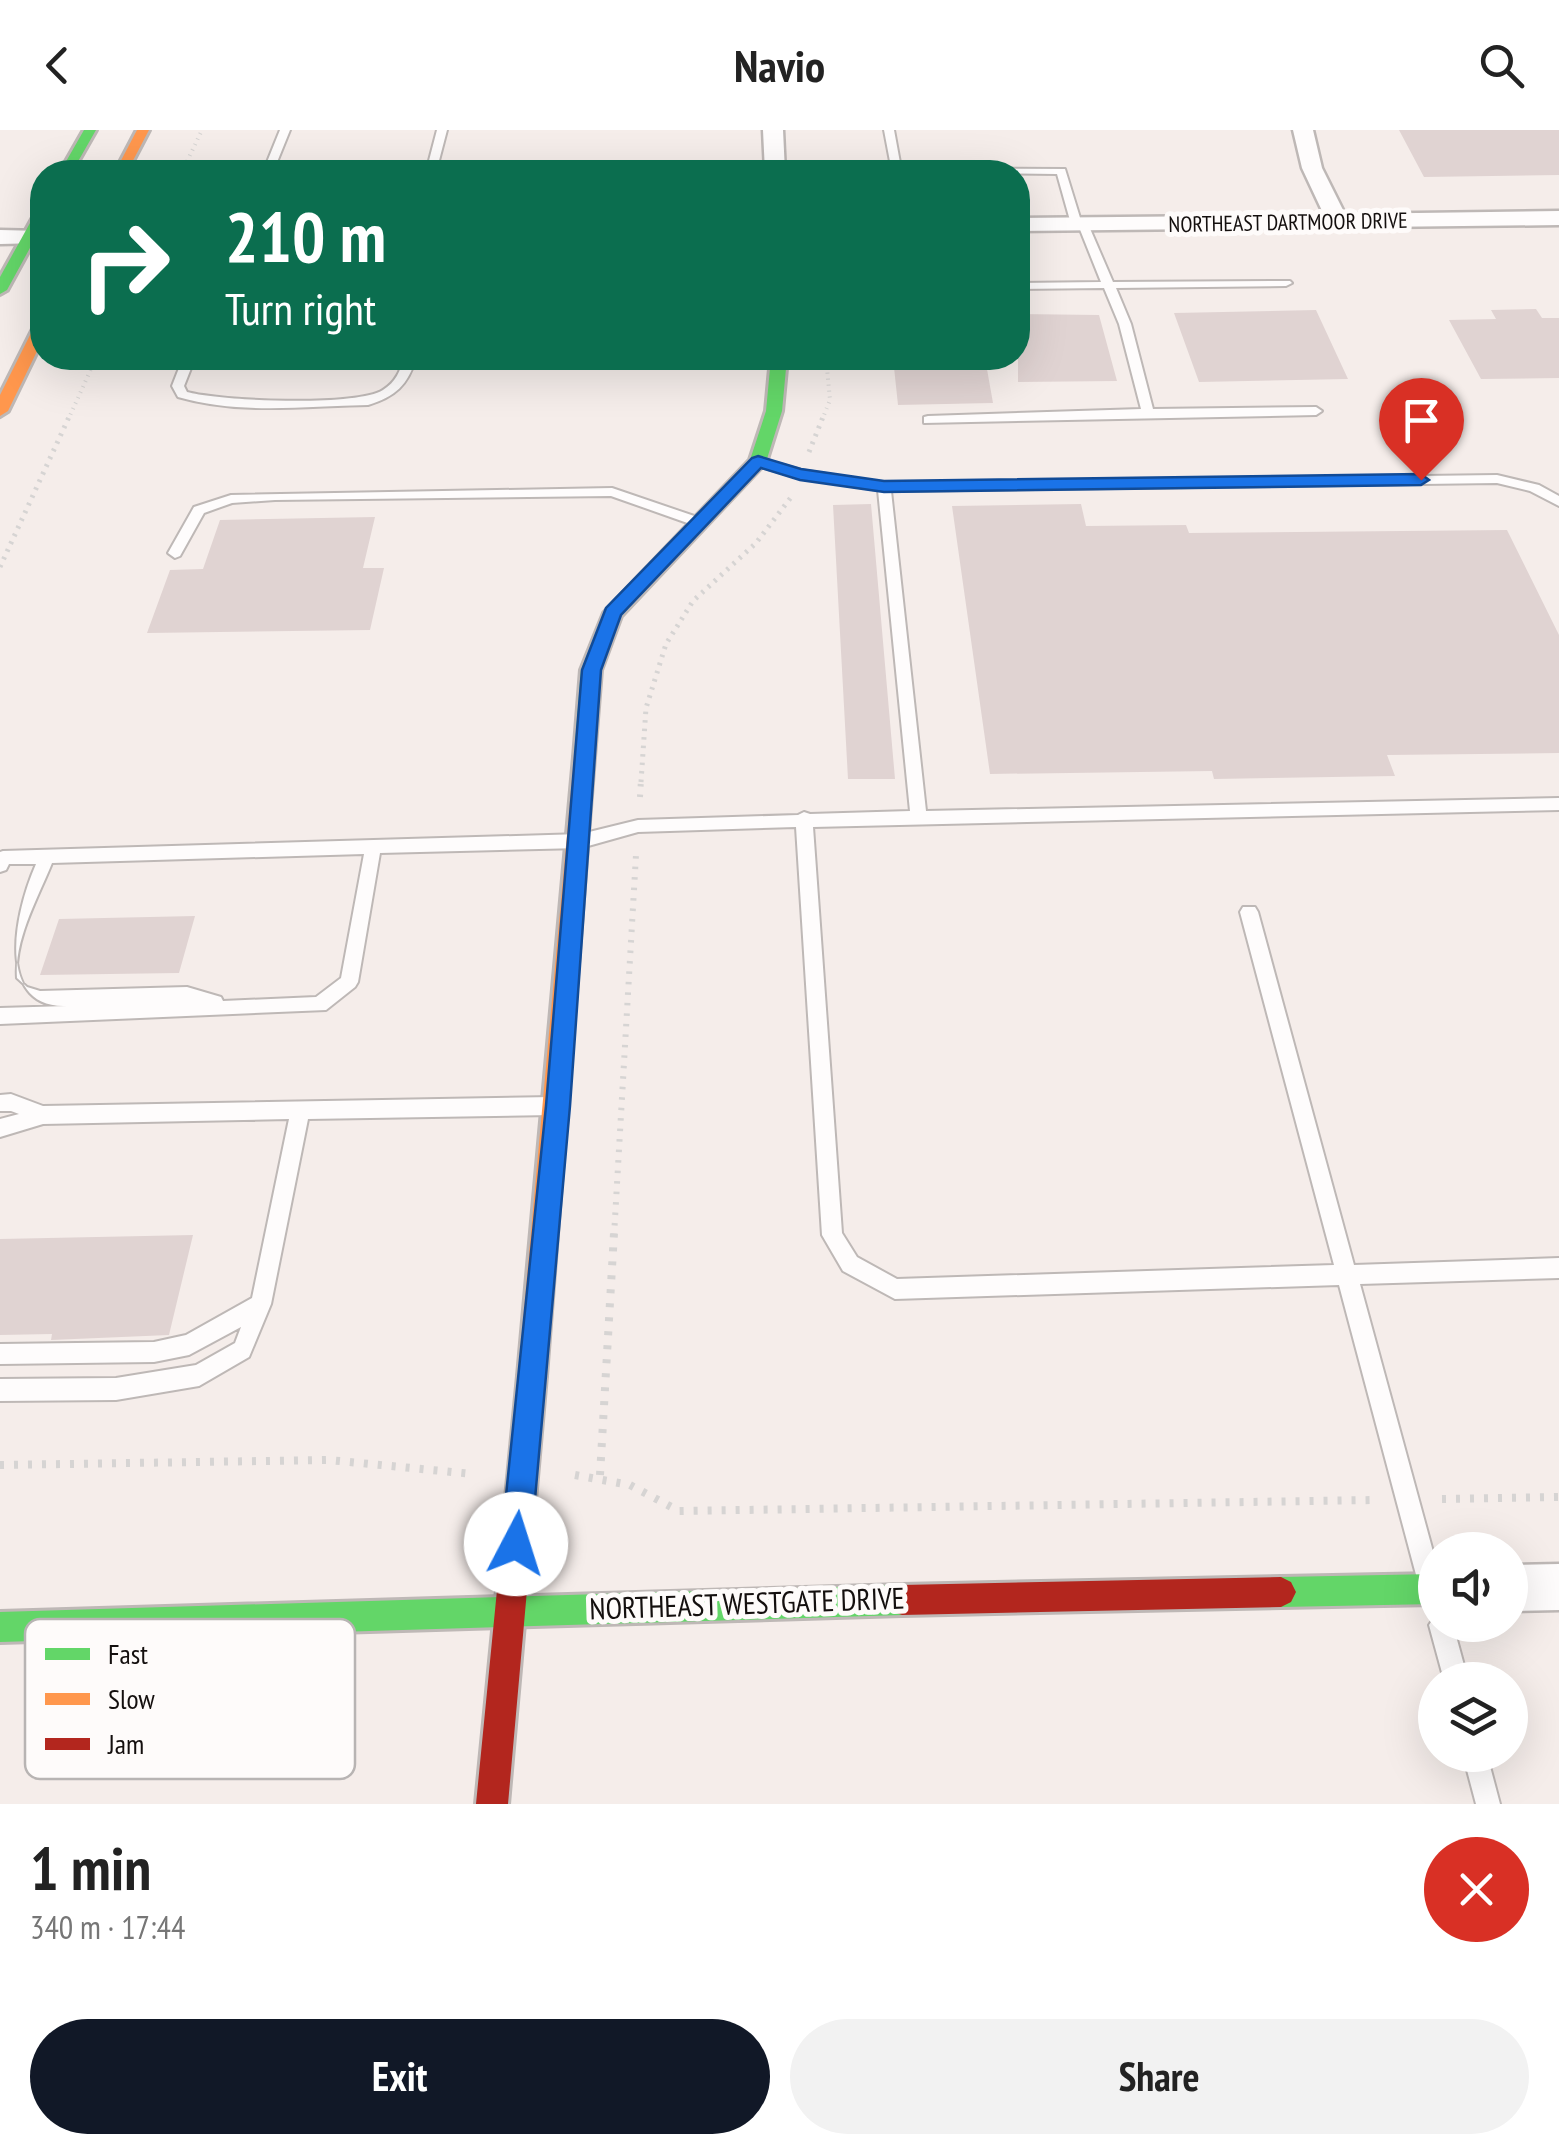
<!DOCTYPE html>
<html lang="en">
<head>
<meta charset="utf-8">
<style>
  body { margin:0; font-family:"PT Sans Narrow",sans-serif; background:#f2f2f2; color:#222; height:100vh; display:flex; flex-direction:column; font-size:38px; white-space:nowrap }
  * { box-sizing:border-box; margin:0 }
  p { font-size:32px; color:#767676 }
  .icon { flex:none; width:55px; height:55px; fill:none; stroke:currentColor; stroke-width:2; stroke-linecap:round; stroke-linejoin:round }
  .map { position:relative; height:1674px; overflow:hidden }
  .details { display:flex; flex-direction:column; background:#fff; flex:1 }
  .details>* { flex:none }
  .banner { position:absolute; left:30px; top:30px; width:1000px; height:210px; border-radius:40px; box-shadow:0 10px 40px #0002; background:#0b6e4f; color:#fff; overflow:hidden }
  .tools { position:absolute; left:1418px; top:1402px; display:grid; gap:20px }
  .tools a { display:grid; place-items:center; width:110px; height:110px; border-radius:50%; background:#fff; box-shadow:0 10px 40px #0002; font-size:50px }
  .pin { position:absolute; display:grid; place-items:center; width:85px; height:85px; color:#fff; margin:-102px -42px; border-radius:50% 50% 50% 0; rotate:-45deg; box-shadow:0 0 10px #0007 }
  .pin .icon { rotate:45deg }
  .me { position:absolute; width:110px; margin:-55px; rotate:5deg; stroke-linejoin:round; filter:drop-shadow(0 0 8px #0008) }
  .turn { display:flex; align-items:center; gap:35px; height:210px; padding:0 30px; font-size:45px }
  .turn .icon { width:130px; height:130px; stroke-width:2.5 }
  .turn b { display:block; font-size:70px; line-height:85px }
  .round { display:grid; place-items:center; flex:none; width:105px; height:105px; border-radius:52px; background:#f2f2f2 }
  .summary { display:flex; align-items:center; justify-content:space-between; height:170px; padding:0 30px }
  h1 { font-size:60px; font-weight:800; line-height:75px }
  .primary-button { display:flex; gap:20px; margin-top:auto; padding:20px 30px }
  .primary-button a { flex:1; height:115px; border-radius:60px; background:#111827; color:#fff; font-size:40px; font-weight:800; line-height:115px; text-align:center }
  .primary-button a+a { background:#f2f2f2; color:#222 }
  header { display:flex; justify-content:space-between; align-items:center; height:130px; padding:0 30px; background:#fff; font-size:45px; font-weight:800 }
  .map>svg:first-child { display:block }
  .building { fill:#e0d3d2 }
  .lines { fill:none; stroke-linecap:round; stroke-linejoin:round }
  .lane-casing { stroke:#beb8b6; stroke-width:4 }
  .street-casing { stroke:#beb8b6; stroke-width:5 }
  .fast-casing { stroke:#beb8b6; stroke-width:6 }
  .slow-casing { stroke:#beb8b6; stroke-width:6 }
  .jam-casing { stroke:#beb8b6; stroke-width:6 }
  .path-far3 { stroke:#d6d4d3; stroke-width:4; stroke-dasharray:1 5; stroke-linecap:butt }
  .path-far2 { stroke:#d6d4d3; stroke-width:5; stroke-dasharray:2.5 6; stroke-linecap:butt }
  .path-far1 { stroke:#d6d4d3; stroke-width:6; stroke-dasharray:2.5 8; stroke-linecap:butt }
  .path { stroke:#d6d4d3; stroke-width:8; stroke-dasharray:4 10; stroke-linecap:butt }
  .lane { fill:#fefcfc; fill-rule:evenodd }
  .street { fill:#fefcfc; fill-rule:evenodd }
  .fast { fill:#63d668; fill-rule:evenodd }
  .slow { fill:#ff974d; fill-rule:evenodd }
  .jam { fill:#b3261e; fill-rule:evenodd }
  .route { fill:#1a73e8; stroke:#114b97; stroke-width:2.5 }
  .labels { text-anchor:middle; stroke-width:10; stroke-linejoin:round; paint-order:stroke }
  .far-street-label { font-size:22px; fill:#140f0e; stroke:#fefbfa }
  .near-street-label { font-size:30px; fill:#140f0e; stroke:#fefbfa }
  .key { fill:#fefbfa; stroke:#b8b4b3; stroke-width:2.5 }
  .key-label { font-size:28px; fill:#140f0e }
</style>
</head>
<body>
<header><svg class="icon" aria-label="back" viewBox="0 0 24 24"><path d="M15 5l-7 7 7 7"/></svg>Navio<svg class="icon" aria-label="search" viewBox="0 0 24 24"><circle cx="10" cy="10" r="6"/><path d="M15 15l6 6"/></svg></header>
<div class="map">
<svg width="1559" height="1674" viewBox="0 0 1559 1674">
  <rect width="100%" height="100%" fill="#f5edea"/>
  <path class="building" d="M1399,0H1559V45L1424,47Z
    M1536,179L1542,188H1559V248L1481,249L1449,190L1496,189L1491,180Z
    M1316,180L1348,249L1199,252L1174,183Z
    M1018,184L1099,185L1117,251L1018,252Z
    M893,228H985L993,273L898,275Z
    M871,374L895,649H848L833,375Z
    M1081,374L1086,396L1186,395L1189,403L1507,400L1559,505V623L1387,625L1395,646L1214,649L1212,641L990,644L952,376Z
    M375,387L363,438H384L370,500L147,503L170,440L203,439L220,390Z
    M195,786L179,843L40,845L59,789Z
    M193,1105L169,1205L51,1210L52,1204L0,1205V1109Z"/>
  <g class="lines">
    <g class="lane-casing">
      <path id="lane" d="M280,0H290L273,42H263Z
        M437,0H447L436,42H426Z
        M884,0H894L901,38L1065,39L1081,91L1088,94L1113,152L1290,151L1292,153L1286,156L1116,158L1131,194L1153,279L1316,277L1322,281L1316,285L924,293V287L928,286L1141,279L1119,194L1104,158L1018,159V153L1101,152L1079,97L1071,94L1057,44L892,42Z
        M183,228H195L184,256L187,262C220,271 356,277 383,260C396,252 400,241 404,228H416C408,255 395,267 368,275C304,276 240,285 178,267L172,256Z
        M758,328L801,340L884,353L1497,345L1539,355L1559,366V376L1530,361L1497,353L891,361L926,681L1559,668V680L813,697L842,1103L857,1127L897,1149L1334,1135L1240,782L1243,777H1255L1258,782L1354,1135L1559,1128V1148L1360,1154L1435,1429V1483L1427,1479L1423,1471L1339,1155L895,1169L843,1141L822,1105L796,697L638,702L581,718L380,723L358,852L355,857L326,880L0,894V878L67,876C0,879 10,794 36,734H9L6,740L0,742V722L3,721L581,704L638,690L798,685L804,682L810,684L910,681L878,360L800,348L753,335V329ZM364,724L341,848L316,867L223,871L221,867L187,857L40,861L27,857L17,848C14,809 38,768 52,733Z
        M612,358L706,390L708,393L706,396H696L611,366L275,370L232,373L204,383L180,426L175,428L168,423L194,377L231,365Z
        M11,964L43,976L552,967L559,970L561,976L559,982L552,985L308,989L271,1174L249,1227L199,1256L116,1270L0,1271V1249L116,1248L196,1235L235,1213L241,1197L189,1225L154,1232L0,1234V1214L154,1212L186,1205L252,1168L289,989L43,994L0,1007V989L19,984L11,981H0V965Z
        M1435,1486V1495H1453L1468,1550H1444L1429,1495Z
        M1463,1625H1487L1500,1674H1476Z"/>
    </g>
    <g class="street-casing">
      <path id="street" d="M763,0H783L785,42H765Z
        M1293,0H1313L1322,38L1345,84L1559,81V95L1018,101V88L1324,85L1302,38Z
        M0,100L42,101V113L0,114Z
        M1559,1434V1480L1510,1481V1435Z"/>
    </g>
    <g class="fast-casing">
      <path id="fast" d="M84,0H96L72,42H60Z
        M42,80V96L7,160L0,164V147L35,84Z
        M771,228H787L782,281L766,332L621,486L601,540L594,627L584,635L577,632L574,627L581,540L604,483L750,330L766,281Z
        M1435,1444V1474L1281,1477L1271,1472L1266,1462L1271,1452L1281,1447Z
        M902,1455L913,1459L917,1470L913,1481L902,1485L0,1512V1482Z"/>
    </g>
    <g class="slow-casing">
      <path id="slow" d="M137,0H149L127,42H115Z
        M42,192V211L8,281L0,286V265L34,197Z
        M584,619L594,627L546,1246L542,1256L532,1260L522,1256L518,1246L574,627Z"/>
    </g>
    <g class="jam-casing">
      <path id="jam" d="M532,1232L542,1236L546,1246L508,1674H476L518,1246L522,1236Z
        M1281,1447L1291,1452L1296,1462L1291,1472L1281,1477L902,1485L891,1481L887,1470L891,1459L902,1455Z"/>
    </g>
    <path class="path-far3" d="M182,42L202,0
      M68,290L96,228
      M822,290L830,270L826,228"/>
    <path class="path-far2" d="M809,322L823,287
      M0,437L69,287
      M641,652L646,578L666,514L693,471L756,413L792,366"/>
    <path class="path-far1" d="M640,667L641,649
      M614,1106L636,725"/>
    <path class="path" d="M0,1335L329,1330L473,1344
      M575,1345L630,1355L679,1381L1374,1370
      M600,1345L614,1103
      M1442,1369L1559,1367"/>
    <use href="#lane" class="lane"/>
    <use href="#street" class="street"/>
    <use href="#fast" class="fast"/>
    <use href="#slow" class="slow"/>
    <use href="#jam" class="jam"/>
  </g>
  <path class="route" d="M758,326L801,339L884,351L1421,344L1429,350L1421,355L884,362L800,350L761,338L621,485L601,540L570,976L531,1414L526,1424L516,1428L506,1424L501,1414L546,976L582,540L606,478L752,328Z"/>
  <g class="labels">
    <g class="far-street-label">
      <text transform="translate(1288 92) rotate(-1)" y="8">NORTHEAST DARTMOOR DRIVE</text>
    </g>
    <g class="near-street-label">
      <text transform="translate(747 1474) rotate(-2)" y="10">NORTHEAST WESTGATE DRIVE</text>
    </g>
  </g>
  <rect x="25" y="1489" width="330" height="160" rx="15" class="key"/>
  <rect x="45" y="1518" width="45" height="12" fill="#63d668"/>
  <rect x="45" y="1563" width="45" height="12" fill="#ff974d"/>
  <rect x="45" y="1608" width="45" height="12" fill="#b3261e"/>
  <g class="key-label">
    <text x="108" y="1534">Fast</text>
    <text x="108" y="1579">Slow</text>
    <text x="108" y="1624">Jam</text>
  </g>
</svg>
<div class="tools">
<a><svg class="icon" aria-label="sound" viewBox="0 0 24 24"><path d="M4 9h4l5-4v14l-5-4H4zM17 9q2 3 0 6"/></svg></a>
<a><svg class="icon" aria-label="layers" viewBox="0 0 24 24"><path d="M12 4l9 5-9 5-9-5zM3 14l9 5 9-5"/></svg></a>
</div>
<div class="pin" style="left:1421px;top:350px;background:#d93025"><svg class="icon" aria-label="arrive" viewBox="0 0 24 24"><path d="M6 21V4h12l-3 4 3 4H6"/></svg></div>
<svg class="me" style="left:516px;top:1414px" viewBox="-20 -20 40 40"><circle r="19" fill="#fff"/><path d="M0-13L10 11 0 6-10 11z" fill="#1a73e8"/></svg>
<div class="banner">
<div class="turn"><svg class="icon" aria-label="right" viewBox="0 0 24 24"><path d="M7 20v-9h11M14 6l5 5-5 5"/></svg><div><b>210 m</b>Turn right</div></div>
</div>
</div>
<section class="details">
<div class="summary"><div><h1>1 min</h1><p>340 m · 17:44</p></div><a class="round" style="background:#d93025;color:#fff"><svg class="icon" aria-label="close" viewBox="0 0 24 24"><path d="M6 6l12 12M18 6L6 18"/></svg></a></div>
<div class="primary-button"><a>Exit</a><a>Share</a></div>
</section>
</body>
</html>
